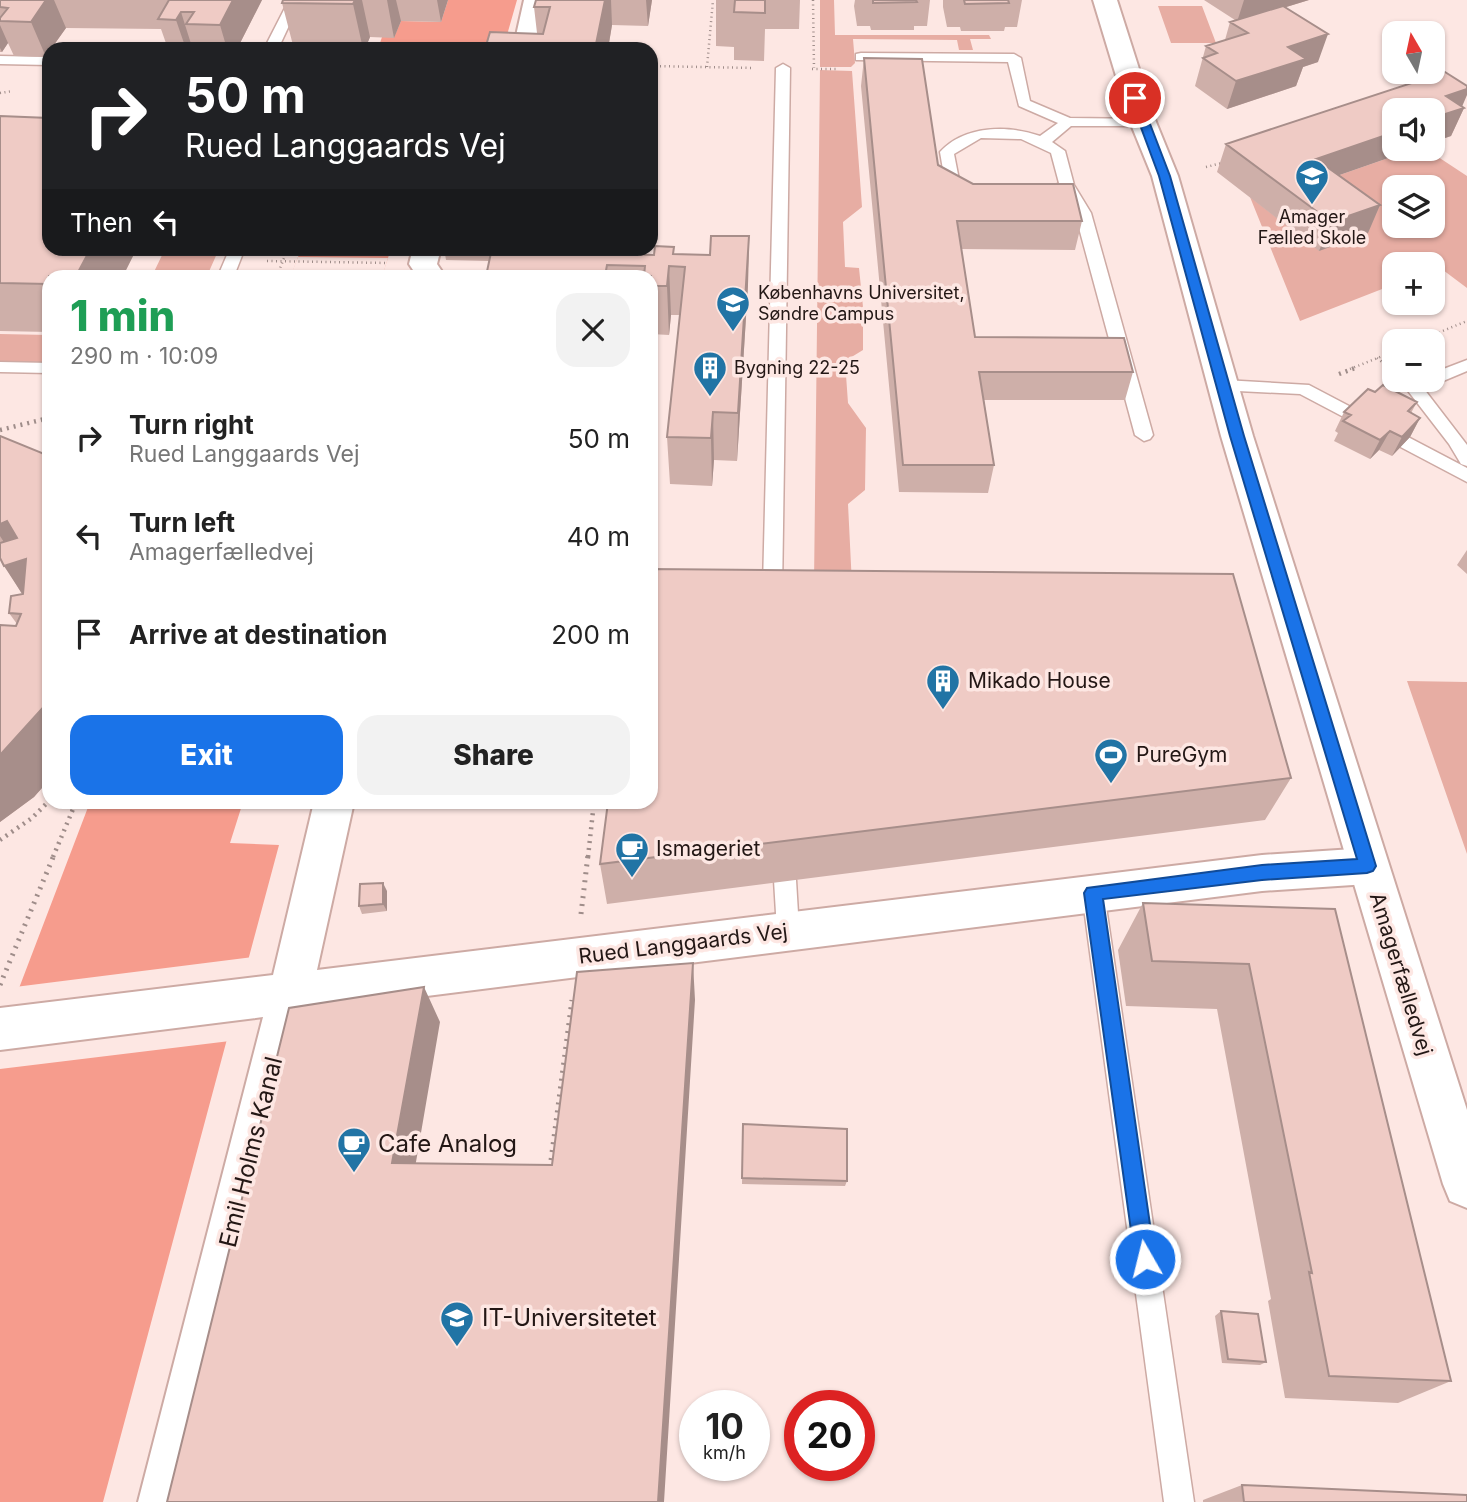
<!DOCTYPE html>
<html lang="en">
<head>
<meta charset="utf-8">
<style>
  body { margin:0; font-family:Inter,sans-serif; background:#f2f2f2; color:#222; height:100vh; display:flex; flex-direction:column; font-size:26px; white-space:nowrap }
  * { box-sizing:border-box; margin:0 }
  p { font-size:23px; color:#767676 }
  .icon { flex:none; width:38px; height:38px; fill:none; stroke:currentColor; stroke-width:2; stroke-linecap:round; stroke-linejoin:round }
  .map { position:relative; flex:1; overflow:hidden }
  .side { position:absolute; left:42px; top:270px; width:616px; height:539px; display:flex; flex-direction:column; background:#fff; border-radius:21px; box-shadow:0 2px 5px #0004 }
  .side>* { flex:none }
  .guide { position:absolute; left:42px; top:42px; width:616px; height:214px; border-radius:21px; box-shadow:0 2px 5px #0004; background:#202124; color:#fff; overflow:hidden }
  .needle { width:46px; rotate:351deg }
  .fabs { position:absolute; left:1382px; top:21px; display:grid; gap:14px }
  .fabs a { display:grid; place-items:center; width:63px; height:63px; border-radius:14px; background:#fff; box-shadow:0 2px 5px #0004; font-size:35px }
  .speed { position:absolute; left:679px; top:1390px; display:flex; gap:14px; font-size:35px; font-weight:700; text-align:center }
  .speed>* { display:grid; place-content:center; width:91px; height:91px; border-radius:50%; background:#fff; box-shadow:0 2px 5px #0004; line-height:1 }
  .speed small { font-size:18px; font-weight:400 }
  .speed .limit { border:10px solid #d22; background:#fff; color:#111 }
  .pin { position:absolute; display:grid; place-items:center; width:60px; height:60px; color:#fff; margin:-30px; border:4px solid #fff; border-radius:50%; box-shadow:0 2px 7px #0007 }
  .me { position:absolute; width:77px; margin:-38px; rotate:352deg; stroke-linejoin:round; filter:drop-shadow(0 0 5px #0008) }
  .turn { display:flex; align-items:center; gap:24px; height:147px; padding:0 28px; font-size:32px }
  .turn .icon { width:91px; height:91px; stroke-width:2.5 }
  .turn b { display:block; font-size:49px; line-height:60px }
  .then { display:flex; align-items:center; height:66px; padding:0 28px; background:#0003; gap:14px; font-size:26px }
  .round { display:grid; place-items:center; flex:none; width:74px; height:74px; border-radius:21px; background:#f2f2f2 }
  .headline { display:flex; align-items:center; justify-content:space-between; height:119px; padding:0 28px }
  h1 { font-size:42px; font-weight:800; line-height:52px; color:#1e9e55 }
  .button { display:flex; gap:14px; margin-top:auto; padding:14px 28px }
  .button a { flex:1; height:80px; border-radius:21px; background:#1a73e8; color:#fff; font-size:28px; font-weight:800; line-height:80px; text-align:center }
  .button a+a { background:#f2f2f2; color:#222 }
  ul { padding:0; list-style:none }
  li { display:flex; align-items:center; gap:21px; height:98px; padding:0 28px }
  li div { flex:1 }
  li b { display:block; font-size:26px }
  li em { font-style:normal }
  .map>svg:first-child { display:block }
  .green { fill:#e7ada3; fill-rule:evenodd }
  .water { fill:#f69c8d }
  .pier { fill:#fde7e3 }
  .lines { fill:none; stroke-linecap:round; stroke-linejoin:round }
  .lane-casing { stroke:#cdaaa4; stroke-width:3 }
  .street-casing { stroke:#cdaaa4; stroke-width:4 }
  .secondary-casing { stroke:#cdaaa4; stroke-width:4 }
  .path-far2 { stroke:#9f8d8a; stroke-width:2.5; stroke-dasharray:1 3.5; stroke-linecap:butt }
  .path-far1 { stroke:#9f8d8a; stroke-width:4.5; stroke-dasharray:2 5; stroke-linecap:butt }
  .path { stroke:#9f8d8a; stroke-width:5; stroke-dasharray:2 6; stroke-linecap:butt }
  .lane { fill:#fff; fill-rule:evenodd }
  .street { fill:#fff; fill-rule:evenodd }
  .secondary { fill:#fff; fill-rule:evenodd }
  .wall { fill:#ceafa9 }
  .shaded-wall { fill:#a78e8a }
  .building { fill:#efcbc5; stroke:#a78e8a; stroke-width:2 }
  .route { fill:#1a73e8; stroke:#114b97; stroke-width:2 }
  .labels { text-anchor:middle; stroke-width:7; stroke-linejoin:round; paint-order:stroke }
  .far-poi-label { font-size:18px; fill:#231715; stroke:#fde7e3; text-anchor:start }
  .poi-label { font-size:21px; fill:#231715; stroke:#fde7e3; text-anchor:start }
  .street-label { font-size:21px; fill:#231715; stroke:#fde7e3 }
  .near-poi-label { font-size:24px; fill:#231715; stroke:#fde7e3; text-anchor:start }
  .near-street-label { font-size:24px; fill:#231715; stroke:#fde7e3 }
</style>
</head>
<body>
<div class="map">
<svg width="1467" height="1502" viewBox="0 0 1467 1502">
  <rect width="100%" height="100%" fill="#fde7e3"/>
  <path class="green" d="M820,0H834L835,35H989L991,39H970L973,50H959L957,40L853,39L855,63L851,67H820Z
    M1158,6H1202L1216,43H1171Z
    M820,70L852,71L862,207L843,222L845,267L859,268L863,307V350L845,361L848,403L866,428L865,490L848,504L852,585L814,583Z
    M1414,149H1426L1467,176V288L1439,267L1433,270V264H1395V284L1300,321L1250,197L1320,251L1305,187ZM1395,187H1433V226H1395Z
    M165,249V248L219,249L207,276H152Z
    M0,334L49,335V363L0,361Z
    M1407,681L1467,682V854Z"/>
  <path class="water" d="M448,0H517L503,49H378L382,37H394L401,21L441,22Z
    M301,249H391L382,276H291Z
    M90,802H243L230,843L279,845L103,1502H0V1038Z"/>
  <path class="pier" d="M298,257L388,258L383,274L292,272Z
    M253,957L230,1041L0,1069V1029L15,987Z"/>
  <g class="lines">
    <g class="lane-casing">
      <path id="lane" d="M289,0H301L278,49H264Z
        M861,53L1014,54L1021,58L1030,101L1070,118L1148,119V125L1143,126H1071L1052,142L1065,151L1074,185L1091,213L1153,435L1150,439L1144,441L1135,435L1075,213L1064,192L1044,201L1037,197L1059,183L1051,153L1021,139L981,138L954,154L960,185L972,193L970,196H960L946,187L940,152C965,125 1008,125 1040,136L1058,123L1019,106L1008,62L856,60V54Z
        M0,56L49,57V65L0,64Z
        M783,64L790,68L782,592L779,597L772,599L760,597L757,592L763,586L776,68Z
        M230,248H245L234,276H218Z
        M1467,360V371L1424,389L1467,445V466L1461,464L1449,444L1405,387L1416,380H1433V373Z
        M0,362L49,363V373L0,372Z
        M1224,380L1309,385L1467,468V482L1300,394L1218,390L1216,386Z
        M785,870L793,873L796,880L799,930L796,937L788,940L780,937L777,930L774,880L777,873Z
        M1093,883L1101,886L1104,893L1194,1502H1164L1082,893L1085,886Z"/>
    </g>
    <g class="street-casing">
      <path id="street" d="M524,0H548L537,49H513Z
        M413,248H441L437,264L445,276H417L409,264Z
        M314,802H354L317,970L1262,855L1368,848L1382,853L1388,866L1382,879L1368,884L1262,891L308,1011L192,1502H138L263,1017L0,1050V1008L273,975Z"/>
    </g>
    <g class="secondary-casing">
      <path id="secondary" d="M1093,0H1117L1156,122L1178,176L1253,436L1467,1110V1208L1450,1201L1443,1184L1221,436L1152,176L1130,122Z"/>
    </g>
    <path class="path-far2" d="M813,0L814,68
      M651,66L754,68
      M707,67L713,0
      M812,69H838
      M0,93L13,91
      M1206,167L1226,162
      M267,261L387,263
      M277,276L288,248
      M1418,341L1467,321
      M1377,358L1391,369
      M1350,369L1395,351"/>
    <path class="path-far1" d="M1389,368L1393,371
      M1339,374L1355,368
      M0,430L49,418
      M0,840L32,818L49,801
      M53,857L76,802
      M588,857L594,802"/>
    <path class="path" d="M581,914L588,855
      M0,985L54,855
      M550,1168L572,1000"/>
    <use href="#lane" class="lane"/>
    <use href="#street" class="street"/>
    <use href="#secondary" class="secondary"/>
  </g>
  <path class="wall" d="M0,0H262L237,49H195L194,47H192L191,49H168L161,29L66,28L51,49H49V53L46,57L14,56L8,43L2,52H0Z
    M283,0H448L441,22L401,21L394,38L370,37L365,49H294L282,3Z
    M536,0H652L648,26L612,25L608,49H485L537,33L534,7Z
    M716,0H800L799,29H765L764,61L734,60V47L716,46Z
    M855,0H930L927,26H914V30H871L870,26H857L854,6Z
    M943,0H1022L1017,27H1005L1004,31H961L960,27H947L943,7Z
    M1204,0H1309L1286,7L1318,62L1303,67L1296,86L1227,109L1195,86L1206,46L1225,40L1230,22L1235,20Z
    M864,58L938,165L973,184L1082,221L1075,250L961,249L975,337L1133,372L1125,400H984L994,465L988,493L899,492L861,86Z
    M1462,106L1464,108L1451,136L1339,175L1380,205L1368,233L1319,251L1217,172L1226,144Z
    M0,116L49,248H137L123,276H49V332L0,331Z
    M749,236L748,285L737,461L714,460L712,486L670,484L667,437L680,315H671L669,335L651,334V276H486L489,261L446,260L444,248H629L628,254L654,255L674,247V254L710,255Z
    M1375,392L1417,402L1411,413L1420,418L1410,437L1392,456L1379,450L1370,459L1334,441L1338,433L1335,431L1344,412Z
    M0,436L49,460V780L34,797L0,822V625L16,626L17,624L9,613L22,594L0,558Z
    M1467,550V574L1457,565Z
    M1291,778L1265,820L607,904L600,864Z
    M387,891V911L362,914L359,906Z
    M1143,903L1335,909L1451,1381L1398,1403L1285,1398L1268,1301L1271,1299L1217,1009L1126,1006L1118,950Z
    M743,1124L847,1181L845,1186L742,1184Z
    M1221,1311L1266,1362L1260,1365L1222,1363L1215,1316Z
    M1242,1485L1467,1502H1203V1500Z"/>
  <path class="shaded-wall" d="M46,0H54L66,28L51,49H49V53L46,57L31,22Z
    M233,0H262L237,49H227L220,25Z
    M355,0H362L370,37L365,49H363L353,4Z
    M387,0H396L401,21L394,38Z
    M437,0H448L441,22Z
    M605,0H611L612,25L608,49H595Z
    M646,0H652L648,26Z
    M1244,0H1309L1237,22Z
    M181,12L192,47L191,49H186L176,20Z
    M0,25L8,43L2,52L0,48Z
    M1328,34L1318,62L1303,67L1296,86L1227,109L1236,81L1288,47Z
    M1467,89V95L1461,109L1464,108L1451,136L1433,142V118L1446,96Z
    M1395,132V149H1414L1305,187L1316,159Z
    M1380,205L1368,233L1319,251L1331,222Z
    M749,236L748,285L737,461L738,413Z
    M91,248H137L123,276H76Z
    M618,248H629L626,265L617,254Z
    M669,266L671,315L669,335L667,286Z
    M713,412L714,460L712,486L711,438Z
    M1420,418L1410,437L1392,456L1402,437Z
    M1390,431L1379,450L1370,459L1380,440Z
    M7,521L36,568L34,612L4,566L17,562L0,536V524Z
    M49,701V780L34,797L0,822V755Z
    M383,883L387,891V911L383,904Z
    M693,963L695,1000L664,1502H658Z
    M424,987L440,1022L411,1191L392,1163Z"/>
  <path class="building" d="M0,0H46L31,22L0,21V18L8,8L0,7Z
    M169,0H233L220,25L186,24L194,12H181L176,20L158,19Z
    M283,0H355L353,4L282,3Z
    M536,0H605L595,49H485L490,32L543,34L550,7H534Z
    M735,0H765V13L734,12Z
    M873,0H916L917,2L873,3Z
    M964,0H1008L1009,3L965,4Z
    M1283,6L1328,34L1288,47L1306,59L1236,81L1203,58L1217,53L1206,46L1248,33L1230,22Z
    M864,58L922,59L938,165L973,184H1073L1082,221H957L975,337L1124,338L1133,372H979L994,465H903Z
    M1445,72L1467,86V89L1446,96L1464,108L1433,118V110H1395V132L1316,159L1380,205L1331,222L1226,144Z
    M0,116L49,118V248H91L76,276H49V284L0,283Z
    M711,236H749L738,413L713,412L711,438L667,437L685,267L669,266L667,286H651V276H644L645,266L607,265L605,276H486L492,248H618L617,254L654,255L655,246L674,247L673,254L710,255Z
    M1383,385L1417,402L1408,411L1420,418L1402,437L1390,431L1380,440L1343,421L1351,415L1344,412L1368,389L1375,392Z
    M0,436L42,453L49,460V701L0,755V625L16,626L21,614L9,613L11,596L23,594L26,559L4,566L0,558V543L17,538L7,521L0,524Z
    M651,569L1233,574L1291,778L600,864L608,802H651Z
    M383,883V904L359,906L360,884Z
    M1143,903L1335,909L1451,1381L1329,1376L1309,1272L1312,1273L1249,964L1152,961Z
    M693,963L658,1502H167L289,1008L424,987L392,1163L552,1165L577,972Z
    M743,1124L847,1129V1181L742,1178Z
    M1221,1311L1258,1314L1266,1362L1228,1359Z
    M1242,1485L1467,1495V1502H1244Z"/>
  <path class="route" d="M1131,95L1140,98L1170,176L1244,436L1376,866L1373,871L1367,873L1262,880L1103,899L1155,1259L1152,1266L1145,1269L1138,1266L1135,1259L1084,893L1087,888L1262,865L1357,859L1230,436L1159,176L1130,98Z"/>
  <defs>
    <g id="school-pin" transform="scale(1.75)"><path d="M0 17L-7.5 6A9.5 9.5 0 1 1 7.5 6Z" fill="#2174a5" stroke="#fde7e3"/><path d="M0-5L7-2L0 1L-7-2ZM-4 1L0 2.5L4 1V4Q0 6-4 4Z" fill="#fff"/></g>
    <g id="university-pin" transform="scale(1.75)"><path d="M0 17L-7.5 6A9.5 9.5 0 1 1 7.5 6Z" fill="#2174a5" stroke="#fde7e3"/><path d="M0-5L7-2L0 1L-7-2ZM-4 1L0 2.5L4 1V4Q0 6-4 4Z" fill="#fff"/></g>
    <g id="building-pin" transform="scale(1.75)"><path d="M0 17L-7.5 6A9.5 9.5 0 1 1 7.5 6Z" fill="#2174a5" stroke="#fde7e3"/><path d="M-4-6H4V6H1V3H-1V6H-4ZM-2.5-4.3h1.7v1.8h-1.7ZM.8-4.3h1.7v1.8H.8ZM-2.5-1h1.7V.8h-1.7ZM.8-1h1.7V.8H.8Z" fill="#fff"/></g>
    <g id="stadium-pin" transform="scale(1.75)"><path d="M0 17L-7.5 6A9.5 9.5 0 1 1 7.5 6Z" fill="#2174a5" stroke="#fde7e3"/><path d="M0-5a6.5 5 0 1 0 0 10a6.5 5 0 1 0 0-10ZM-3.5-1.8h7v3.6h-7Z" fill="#fff"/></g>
    <g id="cafe-pin" transform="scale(1.75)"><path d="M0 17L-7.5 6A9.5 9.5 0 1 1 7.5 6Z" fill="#2174a5" stroke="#fde7e3"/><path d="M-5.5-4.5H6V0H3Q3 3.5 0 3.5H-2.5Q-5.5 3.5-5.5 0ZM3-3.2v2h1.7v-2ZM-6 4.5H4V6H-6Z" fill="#fff"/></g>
  </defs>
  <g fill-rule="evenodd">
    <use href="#school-pin" x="1312" y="176"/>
    <use href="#university-pin" x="733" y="303"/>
    <use href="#building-pin" x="710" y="368"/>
    <use href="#building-pin" x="943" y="681"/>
    <use href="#stadium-pin" x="1111" y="755"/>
    <use href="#cafe-pin" x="632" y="849"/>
    <use href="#cafe-pin" x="354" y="1144"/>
    <use href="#university-pin" x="457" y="1318"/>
  </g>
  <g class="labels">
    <g class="far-poi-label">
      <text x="1312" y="223" text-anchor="middle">Amager<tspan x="1312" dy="21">Fælled Skole</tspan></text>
      <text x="758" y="299">Københavns Universitet,<tspan x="758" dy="21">Søndre Campus</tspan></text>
      <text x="734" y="374">Bygning 22-25</text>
    </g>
    <g class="poi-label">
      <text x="968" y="688">Mikado House</text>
      <text x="1136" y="762">PureGym</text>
      <text x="656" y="856">Ismageriet</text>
    </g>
    <g class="street-label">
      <text transform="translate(683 944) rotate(-7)" y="7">Rued Langgaards Vej</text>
      <text transform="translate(1401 974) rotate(73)" y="7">Amagerfælledvej</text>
    </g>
    <g class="near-poi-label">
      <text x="378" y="1152">Cafe Analog</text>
      <text x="482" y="1326">IT-Universitetet</text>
    </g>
    <g class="near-street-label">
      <text transform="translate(251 1152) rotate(-76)" y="8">Emil Holms Kanal</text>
    </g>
  </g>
</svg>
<div class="fabs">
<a><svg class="needle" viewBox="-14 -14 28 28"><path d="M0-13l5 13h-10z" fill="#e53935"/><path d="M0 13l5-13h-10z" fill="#767676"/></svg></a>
<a><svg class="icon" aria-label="sound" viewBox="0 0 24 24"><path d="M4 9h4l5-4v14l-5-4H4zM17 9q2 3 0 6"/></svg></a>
<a><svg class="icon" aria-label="layers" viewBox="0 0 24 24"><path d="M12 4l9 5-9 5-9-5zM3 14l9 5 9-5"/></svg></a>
<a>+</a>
<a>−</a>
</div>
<div class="speed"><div>10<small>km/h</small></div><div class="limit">20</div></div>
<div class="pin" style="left:1135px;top:98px;background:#d93025"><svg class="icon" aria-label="arrive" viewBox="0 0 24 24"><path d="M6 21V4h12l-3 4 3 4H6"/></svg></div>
<svg class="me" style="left:1145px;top:1259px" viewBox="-20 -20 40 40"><circle r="17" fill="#1a73e8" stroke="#fff" stroke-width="3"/><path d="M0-11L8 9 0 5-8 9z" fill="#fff"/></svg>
<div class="guide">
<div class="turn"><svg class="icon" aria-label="right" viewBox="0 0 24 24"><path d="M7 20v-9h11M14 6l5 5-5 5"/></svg><div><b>50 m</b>Rued Langgaards Vej</div></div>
<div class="then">Then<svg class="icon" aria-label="left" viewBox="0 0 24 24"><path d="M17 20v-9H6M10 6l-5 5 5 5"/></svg></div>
</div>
<section class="side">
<div class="headline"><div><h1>1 min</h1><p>290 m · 10:09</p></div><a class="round"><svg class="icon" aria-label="close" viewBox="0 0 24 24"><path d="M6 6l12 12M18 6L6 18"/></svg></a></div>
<ul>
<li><svg class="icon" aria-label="right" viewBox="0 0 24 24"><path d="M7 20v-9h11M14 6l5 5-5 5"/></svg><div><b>Turn right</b><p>Rued Langgaards Vej</p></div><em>50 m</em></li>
<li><svg class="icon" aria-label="left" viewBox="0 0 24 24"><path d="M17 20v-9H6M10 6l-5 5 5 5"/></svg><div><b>Turn left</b><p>Amagerfælledvej</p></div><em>40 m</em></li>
<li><svg class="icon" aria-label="arrive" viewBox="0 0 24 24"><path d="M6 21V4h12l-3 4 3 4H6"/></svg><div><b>Arrive at destination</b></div><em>200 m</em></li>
</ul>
<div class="button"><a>Exit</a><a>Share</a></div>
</section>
</div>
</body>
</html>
